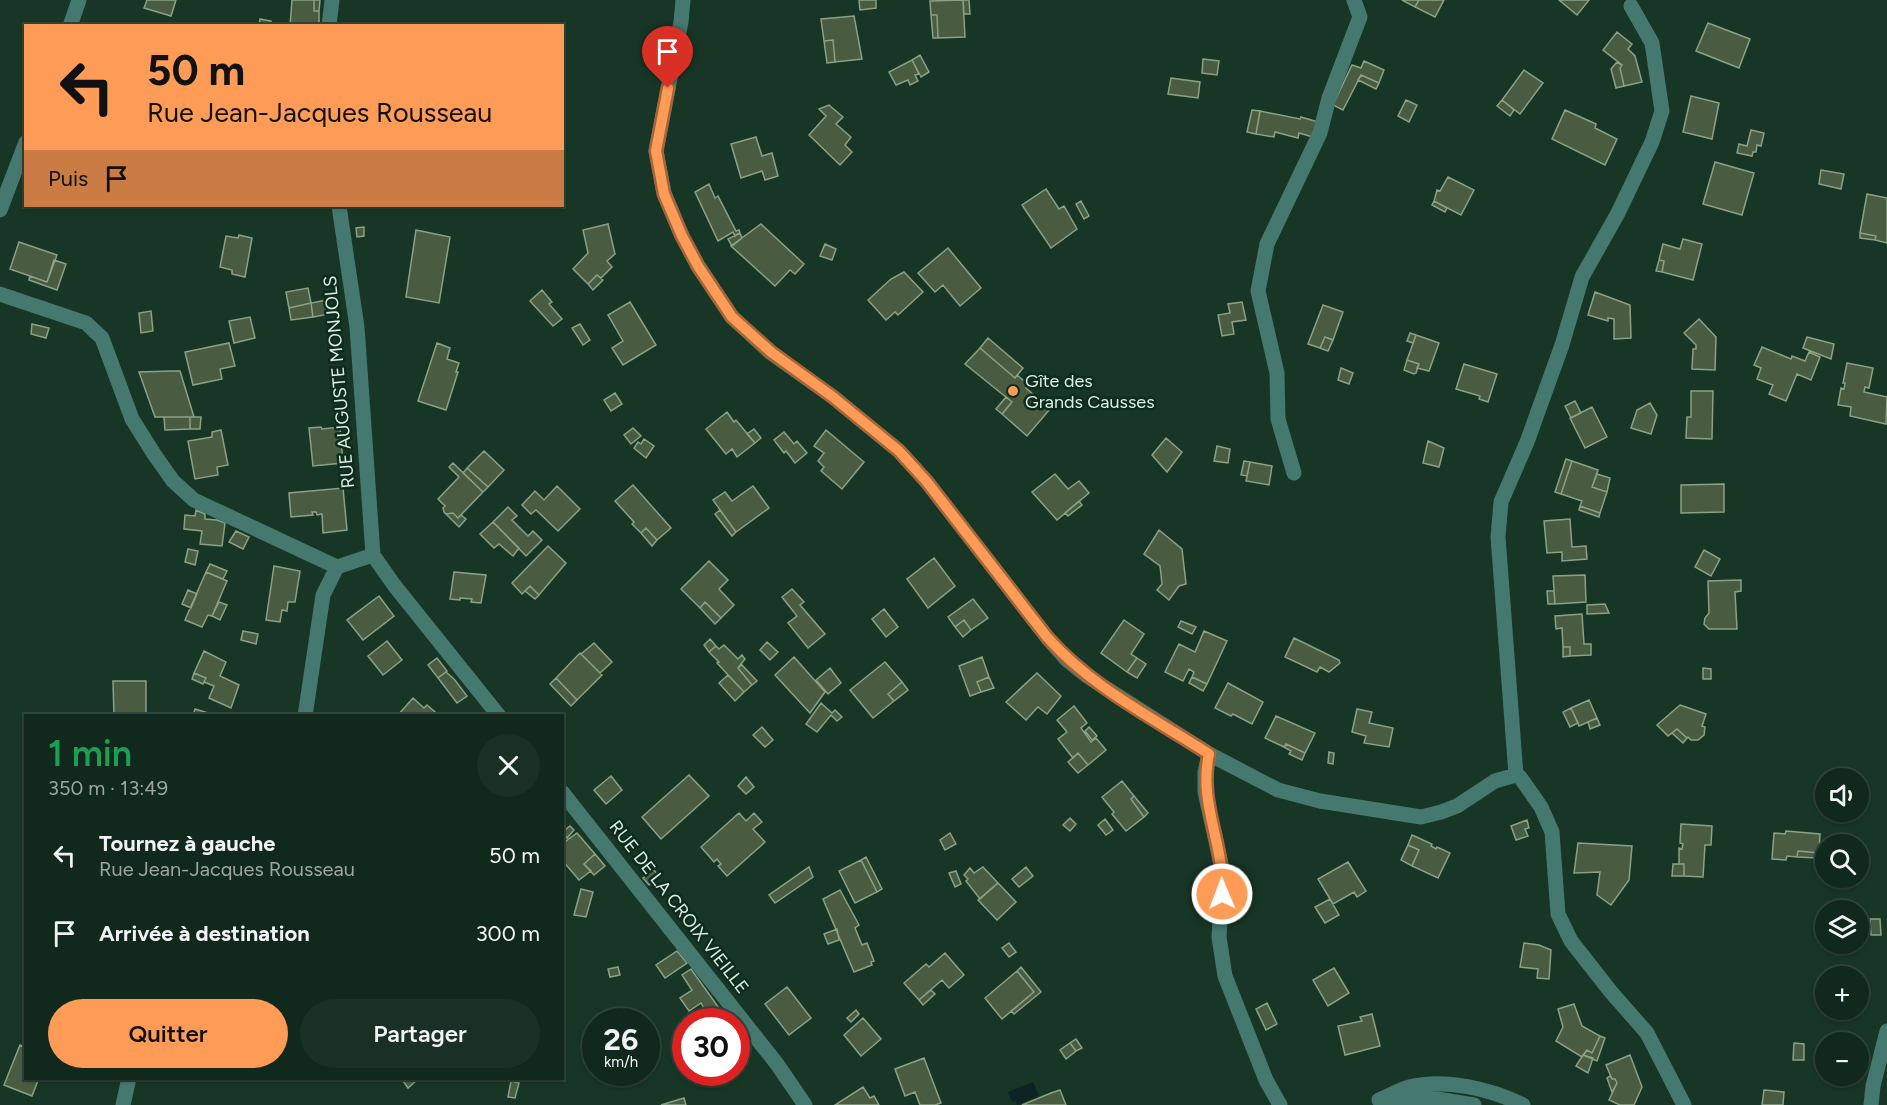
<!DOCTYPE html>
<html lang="fr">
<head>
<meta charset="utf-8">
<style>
  body { margin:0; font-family:Figtree,sans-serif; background:#1a3025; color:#f1f3f6; height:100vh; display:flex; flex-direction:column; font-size:22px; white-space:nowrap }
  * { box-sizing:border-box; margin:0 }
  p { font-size:20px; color:#9ca6a3 }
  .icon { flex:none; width:33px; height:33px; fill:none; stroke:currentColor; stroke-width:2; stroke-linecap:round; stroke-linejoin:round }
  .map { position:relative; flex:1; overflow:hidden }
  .details { position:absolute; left:24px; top:714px; width:540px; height:366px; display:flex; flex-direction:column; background:#11281c; border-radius:0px; box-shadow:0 2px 4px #0004,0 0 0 2px #30443b }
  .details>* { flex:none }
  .hud { position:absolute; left:24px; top:24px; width:540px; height:183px; border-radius:0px; box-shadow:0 2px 4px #0004,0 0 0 2px #30443b; background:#fe9c57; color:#111; overflow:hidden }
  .buttons { position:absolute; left:1815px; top:768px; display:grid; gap:12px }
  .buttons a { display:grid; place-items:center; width:54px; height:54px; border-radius:50%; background:#11281c; box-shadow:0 2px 4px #0004,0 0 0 2px #30443b; font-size:30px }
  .speed { position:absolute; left:582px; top:1008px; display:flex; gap:12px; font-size:30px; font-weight:700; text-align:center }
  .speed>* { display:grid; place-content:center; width:78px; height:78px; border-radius:50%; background:#11281c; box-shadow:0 2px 4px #0004,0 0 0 2px #30443b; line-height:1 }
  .speed small { font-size:15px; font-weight:400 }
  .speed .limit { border:9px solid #d22; background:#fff; color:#111 }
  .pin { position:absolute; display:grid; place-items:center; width:51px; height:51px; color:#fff; margin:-62px -26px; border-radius:50% 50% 50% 0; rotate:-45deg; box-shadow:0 0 6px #0007 }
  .pin .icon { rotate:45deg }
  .me { position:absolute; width:66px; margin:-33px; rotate:359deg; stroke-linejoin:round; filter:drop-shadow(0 0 4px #0008) }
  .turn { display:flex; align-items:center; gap:21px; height:126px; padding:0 24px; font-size:27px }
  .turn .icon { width:78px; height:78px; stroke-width:2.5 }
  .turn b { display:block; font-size:42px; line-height:51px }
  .then { display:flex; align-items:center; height:57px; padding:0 24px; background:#0003; gap:12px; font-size:22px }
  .round { display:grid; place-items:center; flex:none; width:63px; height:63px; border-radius:32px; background:#1a3025 }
  .overview { display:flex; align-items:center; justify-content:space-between; height:102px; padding:0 24px }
  h1 { font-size:36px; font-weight:600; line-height:45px; color:#1e9e55 }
  .action { display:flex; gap:12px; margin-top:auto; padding:12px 24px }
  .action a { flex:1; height:69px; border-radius:36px; background:#fe9c57; color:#111; font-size:24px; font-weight:600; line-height:69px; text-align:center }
  .action a+a { background:#1a3025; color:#f1f3f6 }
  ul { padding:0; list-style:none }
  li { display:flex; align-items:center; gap:18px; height:78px; padding:0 24px }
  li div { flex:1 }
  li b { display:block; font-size:22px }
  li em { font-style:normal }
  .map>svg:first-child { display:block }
  .water { fill:#0f2224 }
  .building { fill:#495c42; stroke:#8ba184; stroke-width:1.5 }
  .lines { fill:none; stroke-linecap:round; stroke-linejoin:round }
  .street { stroke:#45786e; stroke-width:15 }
  .route-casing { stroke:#a56539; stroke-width:15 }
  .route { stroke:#fe9c57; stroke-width:10 }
  .poi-dot { fill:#fe9c57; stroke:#0d2c1c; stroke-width:2 }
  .labels { text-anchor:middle; stroke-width:5; stroke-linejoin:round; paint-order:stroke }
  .poi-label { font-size:18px; fill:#dcede2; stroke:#0d2c1c; text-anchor:start }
  .street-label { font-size:18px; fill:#dcede2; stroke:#0d2c1c }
</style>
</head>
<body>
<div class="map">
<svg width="1887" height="1105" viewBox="0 0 1887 1105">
  <rect width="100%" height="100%" fill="#173626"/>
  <path class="water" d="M1033,1082L1039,1096L1017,1105L1016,1101L1012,1102L1008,1092Z"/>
  <path class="building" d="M147,0H176L171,16L144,8Z
    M292,0H314V11H319V26H290Z
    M314,0H320L319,11H314Z
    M859,0H876V8L860,10Z
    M963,0L965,37L938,38L937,15H931L930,1Z
    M963,0H969L970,14H964Z
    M1402,0H1419L1415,7Z
    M1419,0H1444L1435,17L1415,7Z
    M1559,0H1589L1577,15Z
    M931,15H937L938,38H933Z
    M854,16L862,59L835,62L833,40L824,41L821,19Z
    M260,19L271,21L270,26H259Z
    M1708,23L1750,39L1739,68L1696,51Z
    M1617,32L1632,44L1628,49L1635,56L1642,82L1624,86L1620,68L1622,65L1603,50Z
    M833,40L835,62L827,63L824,41Z
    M920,55L929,72L921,77L912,60Z
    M1203,59L1219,61L1217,75L1202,73Z
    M912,60L919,74L915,75L918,81L910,85L908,80L896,85L889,72Z
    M1364,61L1384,70L1379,83L1361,75L1343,110L1333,105L1352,65L1361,68Z
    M1617,62L1622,65L1620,68L1624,86L1616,88L1611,69Z
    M1524,70L1543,83L1520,114L1502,100Z
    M1361,75L1379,83L1376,89L1358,80Z
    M1171,78L1200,82L1198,98L1168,94Z
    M1691,96L1719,103L1712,139L1683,132Z
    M1406,100L1417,105L1409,122L1398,116Z
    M1502,100L1514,110L1510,116L1497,106Z
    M829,105L843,117L836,124L851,137L845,145L852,152L840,165L809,135L826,116L819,109Z
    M1252,110L1260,111L1256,134L1247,132Z
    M1565,110L1596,124L1595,128L1617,139L1605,165L1552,139Z
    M1260,111L1300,119L1301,117L1318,122L1313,137L1299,133L1298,138L1275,132L1274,137L1256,134Z
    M1751,130L1764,133L1761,146L1757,145L1756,152H1753L1752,156L1737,153L1739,144L1747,146Z
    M756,137L762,156L772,153L778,176L765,180L762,171L741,178L731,144Z
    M1715,162L1754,173L1742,215L1703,204Z
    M1821,170L1844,174L1841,189L1819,184Z
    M1448,177L1474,190L1461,215L1434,201L1437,190L1440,191Z
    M709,184L715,198L718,196L736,231L739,230L740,233L735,236L733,232L718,241L695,192Z
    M1046,189L1059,209L1064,206L1077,229L1051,248L1022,205Z
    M1867,194L1887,198V243L1875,240L1876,236L1860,233Z
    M1081,201L1089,216L1084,219L1076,204Z
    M1434,201L1447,208L1445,212L1432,205Z
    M608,224L615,254L607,261L612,267L601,278L597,275L588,284L573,269L588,253L583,230Z
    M761,224L804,264L795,274L790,270L775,286L731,246Z
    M364,227V236L357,237L356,228Z
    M416,230L450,237L439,303L406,297Z
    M740,233L742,238L732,246L728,239Z
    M1860,233L1876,236L1875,240L1860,238Z
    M239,235L252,238L245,277L232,274V270L220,267L226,236L238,238Z
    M1683,239L1702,244L1693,280L1662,272L1664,261L1659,260L1663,244L1680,249Z
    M19,242L57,255L47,282L10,269Z
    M825,244L836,249L832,260L820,256Z
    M948,248L981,288L960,306L943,285L935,292L918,273Z
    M54,260L66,264L57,290L29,280L30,276L47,282Z
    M1659,260L1664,261L1662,272L1656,271Z
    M904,272L923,292L898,315L895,312L886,320L868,300L891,279Z
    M597,275L603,280L593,290L588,284Z
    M308,288L311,303L289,308L286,292Z
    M542,290L552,302L549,304L562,319L553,326L530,301Z
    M1595,292L1630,305L1631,338L1614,339V319L1608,318V321L1588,315Z
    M327,300L329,314L313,317L311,303Z
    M630,302L656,345L623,365L612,348L623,341L608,315Z
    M1242,302L1246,320L1232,322L1234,334L1222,336L1218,315L1230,313L1228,304Z
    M311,303L313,317L291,320L289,308Z
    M1323,305L1343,312L1333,340L1325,337L1320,348L1308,344Z
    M151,311L153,331L141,333L139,313Z
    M250,317L255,338L234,343L229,321Z
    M1699,319L1716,337L1715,370L1692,369L1693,349H1696V345L1684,333Z
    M32,324L49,328L46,338L31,334Z
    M580,324L590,340L583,345L572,328Z
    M1410,333L1416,335L1413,343L1407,341Z
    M1416,335L1439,343L1429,371L1417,368L1419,364L1407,360Z
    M1325,337L1333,340L1328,351L1320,348Z
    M1807,337L1834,344L1831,359L1803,348Z
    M988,338L1023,368L1015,378L980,348Z
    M229,343L235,366L220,369L222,379L193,385L185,352Z
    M437,343L450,348L447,359L459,363L456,372H458L446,410L418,401Z
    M1762,347L1791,359L1792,356L1805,361L1809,352L1820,357L1811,380L1797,374L1786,401L1769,394L1773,385L1757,379L1761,368L1754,365Z
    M980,348L1015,378L1017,375L1029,385L1026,388L1050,409L1027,436L1002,414L1012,402L965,364Z
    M1407,360L1419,364L1416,373L1414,374L1404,370Z
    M1847,363L1873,368L1869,388L1865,387L1864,392L1887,397L1886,424L1850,416L1851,407L1838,405L1841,388L1844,389L1845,383H1843Z
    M1464,364L1497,374L1488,402L1479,399L1480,396L1456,389Z
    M1341,368L1353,373L1349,384L1338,380Z
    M171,371H180L194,417H155L139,372Z
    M1691,391H1713L1712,439L1686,438L1687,417H1691Z
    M615,393L622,404L611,411L604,400Z
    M1006,397L1012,402L1002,414L996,409Z
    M1575,401L1581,413L1571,418L1565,406Z
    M1650,403L1657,415L1651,434L1631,428L1637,410Z
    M1592,407L1607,437L1585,448L1570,418Z
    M727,412L734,422L736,420L755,443L737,457L732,449L726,454L706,429Z
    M164,417H190V429L165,430Z
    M190,417H201L200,429H190Z
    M321,427L322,429L340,427L343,463L313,466L309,428Z
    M633,428L641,436L631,444L624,435Z
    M754,429L761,438L755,443L747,434Z
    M221,430L228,465L217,467L218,475L195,479L188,441L212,437V432Z
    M826,430L864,462L842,489L821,471L824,467L818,461L824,453L814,446Z
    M784,432L794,444L797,441L807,453L795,463L786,451L784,453L774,440Z
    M1166,438L1182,452L1167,472L1152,455Z
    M644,439L654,446L646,458L634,448L638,442L641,444Z
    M1428,441L1444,448L1439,467L1423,463Z
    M1217,446L1230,449L1228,463L1214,461Z
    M484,451L504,470L488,487L467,468Z
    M1566,459L1572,461L1561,494L1555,492Z
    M1244,461L1250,462L1247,476L1241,475Z
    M1572,461L1598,470L1592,487L1607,492L1600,513L1580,506L1582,501L1561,494Z
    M1250,462L1272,466L1269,485L1246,481Z
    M453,463L483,492L458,518L453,513L446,514L444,512L443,508L445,506L438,499L459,477L449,467Z
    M467,468L488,487L483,492L463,473Z
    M1055,474L1068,489L1079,481L1089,493L1057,520L1032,492Z
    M1597,474L1610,478L1607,492L1592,487Z
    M1724,484V512L1681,513V485Z
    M633,485L671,528L657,540L646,528L641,533L632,524L634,522L615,501Z
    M557,486L580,509L558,531L536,510L531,514L522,505L535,491L544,500Z
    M753,486L769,508L736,532L713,500L725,492L732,501Z
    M343,488L347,530L323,533L322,514L317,515L316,512H312L313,515L291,517L289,493Z
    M1079,501L1082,505L1068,516L1065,513Z
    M1580,506L1600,513L1599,517L1579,510Z
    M508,507L517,516L512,520L528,536L533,531L542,540L526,556L493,522Z
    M196,510L205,514V519L217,520L225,523L222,546L200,544L202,531L184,529L185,515L195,516Z
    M720,510L736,532L732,536L715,514Z
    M453,513L458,518L461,515L466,519L459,527L446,514Z
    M1570,519L1572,547L1586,546L1587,559L1562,561V552L1547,553L1544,521Z
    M493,522L519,548L513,556L499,544L494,548L480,534Z
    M646,528L657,540L652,546L641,533Z
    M1159,530L1182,549L1186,584L1179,586L1169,600L1157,590L1162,584L1160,566L1144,554Z
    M236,531L249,537L243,549L229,542Z
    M548,546L566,563L539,595L530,586L522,594L512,583Z
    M188,549L198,551L195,565L185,562Z
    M1704,550L1720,559L1711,576L1695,567Z
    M934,558L955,586L928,608L907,579Z
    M709,561L728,580L719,589L734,605L721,618L705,602L700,608L681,589Z
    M210,564L227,571L223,579L206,572Z
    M274,566L300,571L295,602H288L287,611L282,610L280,622L266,620Z
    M206,572L227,581L212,616L208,615L202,627L185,620Z
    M454,572L486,575L481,603L471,602L472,599L460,598V600L450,599Z
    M1585,575L1586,602L1555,604L1553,576Z
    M1741,580V591L1735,592L1737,629H1709L1704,624L1705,618L1709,613L1708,581Z
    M530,586L539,595L535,599L525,591Z
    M792,589L804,602L800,605L825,634L808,648L788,623L797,616L782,597Z
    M188,590L197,594L191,608L182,604Z
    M1547,591H1554L1555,604H1548Z
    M379,596L394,616L363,640L347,620Z
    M973,599L988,618L971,630L964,620L955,627L948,617Z
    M219,602L227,605L220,620L212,616Z
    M705,602L721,618L715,624L700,608Z
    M1605,604L1609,613L1587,614V605Z
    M884,609L898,627L886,637L872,619Z
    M1582,614L1584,644H1591V655L1570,656V647H1563L1562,628L1556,629L1555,616Z
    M964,620L971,630L963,637L955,627Z
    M1124,620L1144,634L1131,654L1137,658L1127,672L1101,653Z
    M1181,621L1196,627L1192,634L1178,627Z
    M243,631L258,634L256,644L241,640Z
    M1204,631L1227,641L1207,684L1192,677L1194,672L1189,669L1183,681L1165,672L1179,644L1195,652Z
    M1294,638L1339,660L1340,663L1329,672L1320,667L1317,672L1285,657Z
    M710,639L716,646L709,652L704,645Z
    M387,641L402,660L383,675L368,656Z
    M767,642L778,652L770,660L760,650Z
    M594,643L612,662L600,673L581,654Z
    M724,645L738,659L742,655L745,659L738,668L752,685L744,692L717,663L719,662L709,652L716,646L719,649Z
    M1563,647H1570V656L1563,657Z
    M204,651L226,662L220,676L239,685L231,708L209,698L214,686L204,682L206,678L194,673Z
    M580,653L602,675L577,700L556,678Z
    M794,657L825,692L810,713L775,675Z
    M982,657L989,677L977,682L981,692L970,696L959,666Z
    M437,658L447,671L438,678L428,665Z
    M1137,658L1146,664L1137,678L1127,672Z
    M885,662L902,682L888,694L894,701L873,718L850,690Z
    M742,665L757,681L752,685L738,668Z
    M830,668L841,683L828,694L816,680Z
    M1703,668L1711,669V679H1703Z
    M446,672L454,679L467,696L457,703L438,678Z
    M194,673L206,678L203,684L192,679Z
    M1037,673L1061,696L1047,714L1038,707L1026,720L1006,702Z
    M728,675L744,692L735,701L719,683Z
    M989,677L994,688L981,692L977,682Z
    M1192,677L1207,684L1203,691L1189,683Z
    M556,678L577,700L571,706L550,684Z
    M113,681H146V716H114Z
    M902,682L908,690L894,701L888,694Z
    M1228,683L1263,702L1252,724L1233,714L1231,716L1215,708Z
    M413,698L424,708L427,705L435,712L433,716H397Z
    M1589,700L1597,718L1579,726L1571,708Z
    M821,703L832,713L835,710L842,717L837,721L831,715L817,732L806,724Z
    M1680,705L1706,714L1702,726L1705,727L1704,735L1698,740H1691L1688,737L1687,738L1677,729L1668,736L1657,725Z
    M1074,706L1087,723L1081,728L1091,742L1096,738L1106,750L1088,765L1078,753L1073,758L1058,739L1067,732L1057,720Z
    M1571,708L1578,723L1570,727L1563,712Z
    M195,709L218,716H193Z
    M1357,709L1372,712L1369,723L1393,728L1389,747L1364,743L1366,736L1352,732Z
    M1276,716L1315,733L1305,753L1286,744L1284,747L1265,738Z
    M1597,718L1600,725L1590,729L1588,722Z
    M762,727L773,740L765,747L753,735Z
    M1089,727L1097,736L1092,740L1085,731Z
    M1677,729L1687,738L1683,743L1672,733Z
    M1286,744L1305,753L1302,760L1289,754L1291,751L1284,747Z
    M1329,752L1334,753L1333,764L1328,763Z
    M1078,753L1088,765L1078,773L1068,762Z
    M689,775L709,796L661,839L642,817Z
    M611,776L622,790L606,804L594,790Z
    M746,777L754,787L746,794L738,786Z
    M1122,781L1134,796L1131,799L1144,817L1126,831L1112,814L1114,812L1102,797Z
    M1134,796L1148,813L1144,817L1131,799Z
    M739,813L746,821L754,813L762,822L753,829L765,842L727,876L718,866L721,864L717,859L714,862L701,847Z
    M1070,818L1076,824L1070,831L1063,825Z
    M1105,819L1113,830L1106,835L1098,825Z
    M1527,820L1529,828L1525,829L1528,836L1516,840L1511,826Z
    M1681,824L1712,826L1711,845H1705L1703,877L1684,876V864H1679V848L1682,849L1683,844L1680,843Z
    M570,826L574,830L567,838L562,832Z
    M1786,831L1820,834L1819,853L1798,851L1797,857L1787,856L1786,860L1772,859L1774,833L1785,834Z
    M577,833L595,854L584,864L591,871L579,880L562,860V844Z
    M950,833L956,844L945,850L940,840Z
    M1412,835L1432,844L1431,846L1436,849L1437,847L1450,853L1438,878L1412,866L1419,850L1408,845Z
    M1578,843L1632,846L1629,880L1611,905L1597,895L1600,872L1574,873Z
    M1408,845L1419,850L1412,866L1401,860Z
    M1858,850H1863L1862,870L1858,869Z
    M1798,851L1819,853L1818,858L1797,857Z
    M595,854L605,866L594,875L584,864Z
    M866,857L882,889L877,892L861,860Z
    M861,860L877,892L855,903L839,871Z
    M1348,862L1366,891L1357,897L1354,892L1333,904L1318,879Z
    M1673,864H1684V876H1672Z
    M809,867L813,877L775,903L769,895Z
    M983,867L998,883L980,899L966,881L968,879L964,875L970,868L974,873Z
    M1026,867L1033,876L1019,887L1012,879Z
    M653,869L659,876L649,885L643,878Z
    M956,871L961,884L955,887L949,873Z
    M998,883L1016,902L997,920L978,900Z
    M581,889L593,892L586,917L574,915Z
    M840,890L859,925L855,928L862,945L867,943L874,961L871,962L872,965L854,972L823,899Z
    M1330,899L1339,915L1325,923L1315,907Z
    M1870,919H1880L1881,935H1871Z
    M837,929L839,940L828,944L824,934Z
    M1009,943L1016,952L1009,957L1002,948Z
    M1524,943L1539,945L1551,950L1549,979L1537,978L1538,969L1520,967Z
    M677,951L687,963L665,978L656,965Z
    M945,953L964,975L949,988L942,980L919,1000L904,983L926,964L929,967Z
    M618,967L620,975L610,977L608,969Z
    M1021,967L1041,992L1014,1014L1011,1011L1034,992L1017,971Z
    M1334,968L1349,993L1328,1006L1313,980Z
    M691,969L729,1022H706L700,1013L705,1010L701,1003L689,1011L680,998L692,990L682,975Z
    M1017,971L1034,992L1002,1019L985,998Z
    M787,987L811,1018L789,1035L765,1004Z
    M931,990L935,994L923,1005L919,1000Z
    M1267,1003L1277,1024L1266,1030L1256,1009Z
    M1574,1004L1582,1026L1600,1036L1592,1053L1587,1050L1582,1057L1556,1041L1563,1027L1558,1009Z
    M856,1010L859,1014L851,1022L847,1018Z
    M1372,1014L1380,1046L1345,1055L1338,1026L1362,1021L1360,1017Z
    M863,1018L881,1039L861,1056L844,1035Z
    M1600,1036L1605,1038L1597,1061L1583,1055L1587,1050L1592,1053Z
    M1076,1039L1082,1048L1076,1051L1070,1043Z
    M1070,1043L1076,1051L1066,1059L1060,1050Z
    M1794,1043L1804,1044V1060H1793Z
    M20,1045L26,1048V1078H39L32,1096L4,1085Z
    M1583,1055L1593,1058L1588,1073L1576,1066Z
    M1630,1055L1642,1087L1634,1105H1620L1609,1100L1617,1083L1615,1079H1612L1606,1065Z
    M924,1058L941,1103L935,1105H920L915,1092L905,1096L895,1069Z
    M1610,1076L1612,1079H1615L1617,1083L1612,1092L1607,1078Z
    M401,1078H419L408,1088Z
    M511,1081L519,1083L515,1098L508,1097Z
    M863,1087L870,1098L874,1096L879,1105H835Z
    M1060,1090L1066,1105H1022L1051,1093Z
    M1764,1090L1784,1092L1783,1105H1762Z
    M684,1098L686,1105H661Z"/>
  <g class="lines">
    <path class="street" d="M683,0L681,22L656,151L664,193L682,236L698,266L732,317L771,353L833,397L899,451L927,482L1047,637L1067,660L1087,676L1209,754L1278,790L1320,801L1421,817L1441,812L1457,806L1495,781L1516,775L1520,777L1541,807L1552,832L1558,914L1571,941L1611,992L1647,1033L1684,1105
      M70,26L79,0
      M329,26L332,0
      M339,206L357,327L373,555
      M0,210L26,142
      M0,294L86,323L102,338L132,419L154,454L173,481L194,500L337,567L373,555
      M1294,473L1278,419L1277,373L1258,291L1267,244L1320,133L1329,98L1360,17L1354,0
      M373,555L394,585L499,716
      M305,716L323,595L337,567
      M1209,754L1205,772V792L1223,873L1219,937L1225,976L1266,1080L1280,1105
      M1516,775L1498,537L1501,502L1527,442L1562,345L1582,277L1618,213L1652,142L1662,111L1652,43L1631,6
      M562,792L777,1064L805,1105
      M123,1105L129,1078
      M1474,1105L1431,1098L1379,1100C1389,1096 1399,1090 1409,1087C1445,1078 1491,1089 1523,1105
      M1871,1105L1873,1086L1887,1031"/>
  </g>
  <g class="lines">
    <g class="route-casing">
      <path id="route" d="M668,88L656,151L664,194L682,236L698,266L732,317L771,352L833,397L899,451L927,482L1047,637C1091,687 1153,718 1209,754C1198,804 1225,844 1222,894"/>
    </g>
    <use href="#route" class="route"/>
  </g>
  <circle class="poi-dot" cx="1013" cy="391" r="6"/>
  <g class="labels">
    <g class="poi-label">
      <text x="1025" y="387">Gîte des<tspan x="1025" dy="21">Grands Causses</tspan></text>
    </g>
    <g class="street-label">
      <text transform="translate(339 382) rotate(-95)" y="6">RUE AUGUSTE MONJOLS</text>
      <text transform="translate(679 907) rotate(52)" y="6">RUE DE LA CROIX VIEILLE</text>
    </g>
  </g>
</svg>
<div class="buttons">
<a><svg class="icon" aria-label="sound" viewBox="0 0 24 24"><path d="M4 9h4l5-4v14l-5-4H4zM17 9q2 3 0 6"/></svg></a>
<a><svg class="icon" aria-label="search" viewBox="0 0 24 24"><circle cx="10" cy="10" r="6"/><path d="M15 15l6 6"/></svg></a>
<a><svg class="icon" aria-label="layers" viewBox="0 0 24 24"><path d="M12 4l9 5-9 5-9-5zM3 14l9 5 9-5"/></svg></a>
<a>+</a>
<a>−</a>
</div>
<div class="speed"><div>26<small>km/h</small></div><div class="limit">30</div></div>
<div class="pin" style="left:668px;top:88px;background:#d93025"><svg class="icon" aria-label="arrive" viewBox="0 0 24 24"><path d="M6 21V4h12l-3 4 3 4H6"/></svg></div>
<svg class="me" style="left:1222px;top:894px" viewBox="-20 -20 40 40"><circle r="17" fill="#fe9c57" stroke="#fff" stroke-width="3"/><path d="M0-11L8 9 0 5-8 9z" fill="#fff"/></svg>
<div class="hud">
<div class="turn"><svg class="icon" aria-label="left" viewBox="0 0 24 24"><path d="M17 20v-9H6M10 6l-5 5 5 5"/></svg><div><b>50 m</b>Rue Jean-Jacques Rousseau</div></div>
<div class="then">Puis<svg class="icon" aria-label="arrive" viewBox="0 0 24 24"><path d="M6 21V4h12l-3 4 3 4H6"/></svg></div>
</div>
<section class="details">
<div class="overview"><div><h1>1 min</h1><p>350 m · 13:49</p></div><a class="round"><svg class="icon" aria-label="close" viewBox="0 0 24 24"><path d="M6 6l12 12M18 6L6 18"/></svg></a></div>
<ul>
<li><svg class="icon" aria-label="left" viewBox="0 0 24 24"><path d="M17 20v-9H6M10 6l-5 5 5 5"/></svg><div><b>Tournez à gauche</b><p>Rue Jean-Jacques Rousseau</p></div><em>50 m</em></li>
<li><svg class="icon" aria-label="arrive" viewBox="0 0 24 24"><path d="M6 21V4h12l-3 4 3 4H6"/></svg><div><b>Arrivée à destination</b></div><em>300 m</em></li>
</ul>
<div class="action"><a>Quitter</a><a>Partager</a></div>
</section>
</div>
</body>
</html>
